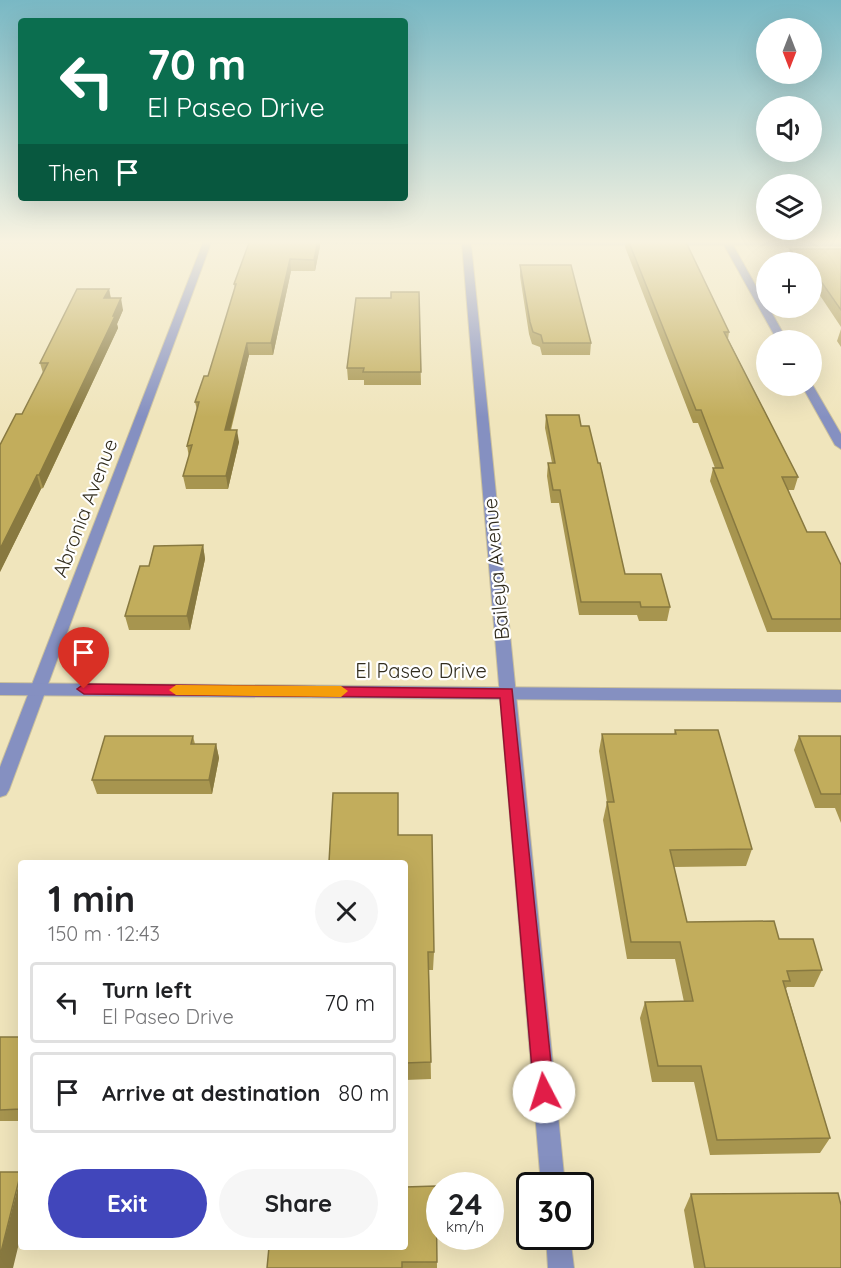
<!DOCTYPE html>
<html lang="en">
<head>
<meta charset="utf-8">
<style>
  body { margin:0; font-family:Quicksand,sans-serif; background:#f6f6f6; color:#202124; height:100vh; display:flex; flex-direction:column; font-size:22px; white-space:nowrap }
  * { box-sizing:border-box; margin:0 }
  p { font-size:20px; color:#757577 }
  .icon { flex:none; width:33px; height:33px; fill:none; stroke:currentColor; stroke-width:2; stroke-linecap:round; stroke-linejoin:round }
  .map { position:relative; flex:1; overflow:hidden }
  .details { position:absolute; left:18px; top:860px; width:390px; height:390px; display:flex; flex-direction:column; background:#fff; border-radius:6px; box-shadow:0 6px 24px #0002 }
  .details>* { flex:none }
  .top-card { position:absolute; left:18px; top:18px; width:390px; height:183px; border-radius:6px; box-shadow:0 6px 24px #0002; background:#0b6e4f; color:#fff; overflow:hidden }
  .needle { width:39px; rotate:180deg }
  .tools { position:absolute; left:756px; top:18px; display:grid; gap:12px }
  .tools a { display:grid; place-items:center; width:66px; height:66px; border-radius:50%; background:#fff; box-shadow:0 6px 24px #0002; font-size:30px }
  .speed { position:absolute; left:426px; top:1172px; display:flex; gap:12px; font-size:30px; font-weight:700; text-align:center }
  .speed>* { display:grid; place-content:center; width:78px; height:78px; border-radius:50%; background:#fff; box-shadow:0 6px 24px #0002; line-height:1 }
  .speed small { font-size:15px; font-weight:400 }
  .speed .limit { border:3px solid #111; border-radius:9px; background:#fff; color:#111 }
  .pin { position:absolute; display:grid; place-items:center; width:51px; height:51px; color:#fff; margin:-62px -26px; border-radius:50% 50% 50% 0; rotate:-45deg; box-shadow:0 0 6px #0007 }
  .pin .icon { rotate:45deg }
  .me { position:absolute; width:66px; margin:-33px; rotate:355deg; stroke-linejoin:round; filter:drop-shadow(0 0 4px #0008) }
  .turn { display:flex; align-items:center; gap:21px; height:126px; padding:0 30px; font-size:27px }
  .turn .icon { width:78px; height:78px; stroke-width:2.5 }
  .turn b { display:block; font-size:42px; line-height:51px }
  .then { display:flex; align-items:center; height:57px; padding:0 30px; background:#0003; gap:12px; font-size:22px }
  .round { display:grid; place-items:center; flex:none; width:63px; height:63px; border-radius:32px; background:#f6f6f6 }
  .headline { display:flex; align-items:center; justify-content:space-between; height:102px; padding:0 30px }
  h1 { font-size:36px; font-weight:800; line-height:45px }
  .cta { display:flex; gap:12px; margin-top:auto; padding:12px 30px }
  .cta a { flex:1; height:69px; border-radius:36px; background:#4146bb; color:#fff; font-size:24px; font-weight:800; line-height:69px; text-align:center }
  .cta a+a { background:#f6f6f6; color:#202124 }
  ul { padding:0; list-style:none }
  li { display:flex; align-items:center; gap:18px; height:81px; margin:0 12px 9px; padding:0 18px; border:3px solid #e0e0e0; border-radius:6px }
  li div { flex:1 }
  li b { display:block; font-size:22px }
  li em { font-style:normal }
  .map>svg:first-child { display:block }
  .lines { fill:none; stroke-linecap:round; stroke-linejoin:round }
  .minor-casing { stroke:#cac09c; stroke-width:2 }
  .tertiary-casing { stroke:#cac09c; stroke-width:2 }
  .minor { fill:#8590c1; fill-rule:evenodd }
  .tertiary { fill:#8590c1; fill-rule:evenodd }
  .wall { fill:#a7954f }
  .shaded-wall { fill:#887940 }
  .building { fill:#c2ad5c; stroke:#887940; stroke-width:1.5 }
  .route { fill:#e11d48; stroke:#92132f; stroke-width:1.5 }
  .slow { fill:#f59e0b }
  .labels { text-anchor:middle; stroke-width:4.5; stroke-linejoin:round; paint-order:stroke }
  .street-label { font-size:20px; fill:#322d1e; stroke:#fff }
</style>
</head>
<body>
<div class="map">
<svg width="841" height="1268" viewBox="0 0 841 1268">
  <rect width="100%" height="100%" fill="#f0e5bc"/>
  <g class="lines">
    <g class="minor-casing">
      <path id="minor" d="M0,240H191L187,243H0Z
        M204,240H273L269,243H211L9,790L6,795L0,797V767Z
        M298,240H645L648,242L644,245L471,244L565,1185H541L462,244L302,243Z
        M665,240H841V246L733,245L766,304V308H769L787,340H777L724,245H668L664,242Z
        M812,384L841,434V449L835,445L802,386Z
        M546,1236H570L574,1268H548Z"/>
    </g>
    <g class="tertiary-casing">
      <path id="tertiary" d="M0,683L841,690V702L0,695Z"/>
    </g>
    <use href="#minor" class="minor"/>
    <use href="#tertiary" class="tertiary"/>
  </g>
  <path class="wall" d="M626,240H685L729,332L728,339L798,477L794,490H788L807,532L841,565V632H767L710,481L713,468H715L698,423H693L625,247Z
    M320,246L315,271H291L273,355H249L231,430L239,442L228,489H186L183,476L189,457L187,446L197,410L195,402L208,376L235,289L234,284Z
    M790,249H841V327L815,288H812V262H789L787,260Z
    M520,265L591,343L590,355H542L540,347L532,344L529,334L520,276Z
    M109,289L111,298L123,310L117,324L118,328L43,488L41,489L0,572L22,414L43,373L40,363Z
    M419,292L421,385H364V380H348L347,368L391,298Z
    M841,329V347L837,341Z
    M546,415L581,426L625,574L670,607L667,621H639L637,615H579L559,503H551L547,476L548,463H552L545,428Z
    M203,545L205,559L190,630H129L125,616L149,566Z
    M675,730L752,849L746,866L674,867L687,922L779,939L822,970L814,987H787L786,989L830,1138L820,1153L710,1155L694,1082H652L640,1018L645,1002H684L675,959H627L603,820L607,802L599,751L602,734H674Z
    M193,736L195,744H216L219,758L212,794H97L92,780Z
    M799,736H841V823L835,808H815L794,750Z
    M333,793H398V835L434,952L433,970H429L431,1079L405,1080V862Z
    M0,1037H21V1121H0Z
    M436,1186L437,1268H267L319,1247Z
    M691,1194L841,1268H694L684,1210Z"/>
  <path class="shaded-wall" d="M318,240H320V246L315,271L314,260Z
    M290,259L291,271L273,355L271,343Z
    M109,289L111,301L104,298Z
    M121,298L123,310L117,324L118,328L43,488L39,475Z
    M247,343L249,355L227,442L225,430Z
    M237,430L239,442L228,489L226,476Z
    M37,475L41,489L0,572V549Z
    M203,545L205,559L190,630L187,616Z
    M216,744L219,758L212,794L209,780Z
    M21,1175V1235L13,1268H0V1256Z"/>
  <path class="building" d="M250,240H318L314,260L290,259L271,343H247L225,430H237L226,476H183L192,445L187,446L199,402H195L204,376H208L236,284H234Z
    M628,240H685L729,332H724L798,477H782L807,532H825L841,565V619H772L713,468H723L701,410H696Z
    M790,249H841V310L818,277H812V262H800Z
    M520,265H571L591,343H543L541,335L533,332L530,322Z
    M77,289H109L104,298H121L113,316H115L39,475H37L0,549V445L16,414H22L48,363H40Z
    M391,292H419L421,372H363L364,368H347L356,298H391Z
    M546,415H579L581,426H589L598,463H600L625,574H661L670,607H641L640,602H581L560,490H553L548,463H555Z
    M203,545L187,616H125L140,566H149L154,546Z
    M675,730H718L752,849L670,850L687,922L774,921L779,939H813L822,970L787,971L790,981H783L830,1138L717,1140L701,1066H658L645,1002L693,1001L680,942H631L607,802H614L602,734H676Z
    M105,736H193L191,744H216L209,780H92Z
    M799,736H841V794H821Z
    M333,793H398V835H432L434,952H428L431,1062L405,1063V862H329Z
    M0,1037H21V1109L0,1110Z
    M0,1172H21L0,1256Z
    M436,1186L437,1262H402V1268H267L269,1247L405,1246V1187Z
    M838,1193L841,1205V1268H705L691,1194Z"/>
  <linearGradient id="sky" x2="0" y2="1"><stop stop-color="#79b8c4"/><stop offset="0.58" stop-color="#f8f3e1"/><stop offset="1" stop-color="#f8f3e1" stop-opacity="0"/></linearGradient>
  <rect width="841" height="417" fill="url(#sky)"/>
  <path class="route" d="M84,684L512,689L554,1092L551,1099L544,1102L537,1099L534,1092L500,698L84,694L77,689Z"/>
  <path class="slow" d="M176,685L341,686L348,691L341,697L176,695L169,690Z"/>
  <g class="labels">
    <g class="street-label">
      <text transform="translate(85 508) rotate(-69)" y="7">Abronia Avenue</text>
      <text transform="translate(496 569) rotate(-95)" y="7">Baileya Avenue</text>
      <text x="421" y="678">El Paseo Drive</text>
    </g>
  </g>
</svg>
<div class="tools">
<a><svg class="needle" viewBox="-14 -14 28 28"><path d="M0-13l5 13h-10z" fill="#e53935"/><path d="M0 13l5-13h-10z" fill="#757577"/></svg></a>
<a><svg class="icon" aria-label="sound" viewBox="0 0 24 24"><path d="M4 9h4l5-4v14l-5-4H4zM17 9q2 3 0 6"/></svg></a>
<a><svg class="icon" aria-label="layers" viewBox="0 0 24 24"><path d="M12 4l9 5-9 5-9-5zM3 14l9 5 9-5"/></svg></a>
<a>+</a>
<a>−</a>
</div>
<div class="speed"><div>24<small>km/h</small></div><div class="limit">30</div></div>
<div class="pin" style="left:84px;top:689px;background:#d93025"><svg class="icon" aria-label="arrive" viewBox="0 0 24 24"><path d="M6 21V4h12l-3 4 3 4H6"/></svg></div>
<svg class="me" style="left:544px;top:1092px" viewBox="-20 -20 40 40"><circle r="19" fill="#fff"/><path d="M0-13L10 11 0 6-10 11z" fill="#e11d48"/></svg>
<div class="top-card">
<div class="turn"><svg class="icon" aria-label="left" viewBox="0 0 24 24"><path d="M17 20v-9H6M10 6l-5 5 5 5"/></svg><div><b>70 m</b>El Paseo Drive</div></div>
<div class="then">Then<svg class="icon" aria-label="arrive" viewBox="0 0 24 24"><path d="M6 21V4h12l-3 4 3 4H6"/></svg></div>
</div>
<section class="details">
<div class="headline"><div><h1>1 min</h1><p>150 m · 12:43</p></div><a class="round"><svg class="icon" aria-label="close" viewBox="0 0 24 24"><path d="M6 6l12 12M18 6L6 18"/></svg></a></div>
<ul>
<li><svg class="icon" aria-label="left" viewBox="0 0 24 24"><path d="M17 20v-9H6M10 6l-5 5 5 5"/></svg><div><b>Turn left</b><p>El Paseo Drive</p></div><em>70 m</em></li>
<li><svg class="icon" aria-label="arrive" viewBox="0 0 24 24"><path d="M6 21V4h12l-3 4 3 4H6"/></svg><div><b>Arrive at destination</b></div><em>80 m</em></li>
</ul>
<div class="cta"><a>Exit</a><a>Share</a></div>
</section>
</div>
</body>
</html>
